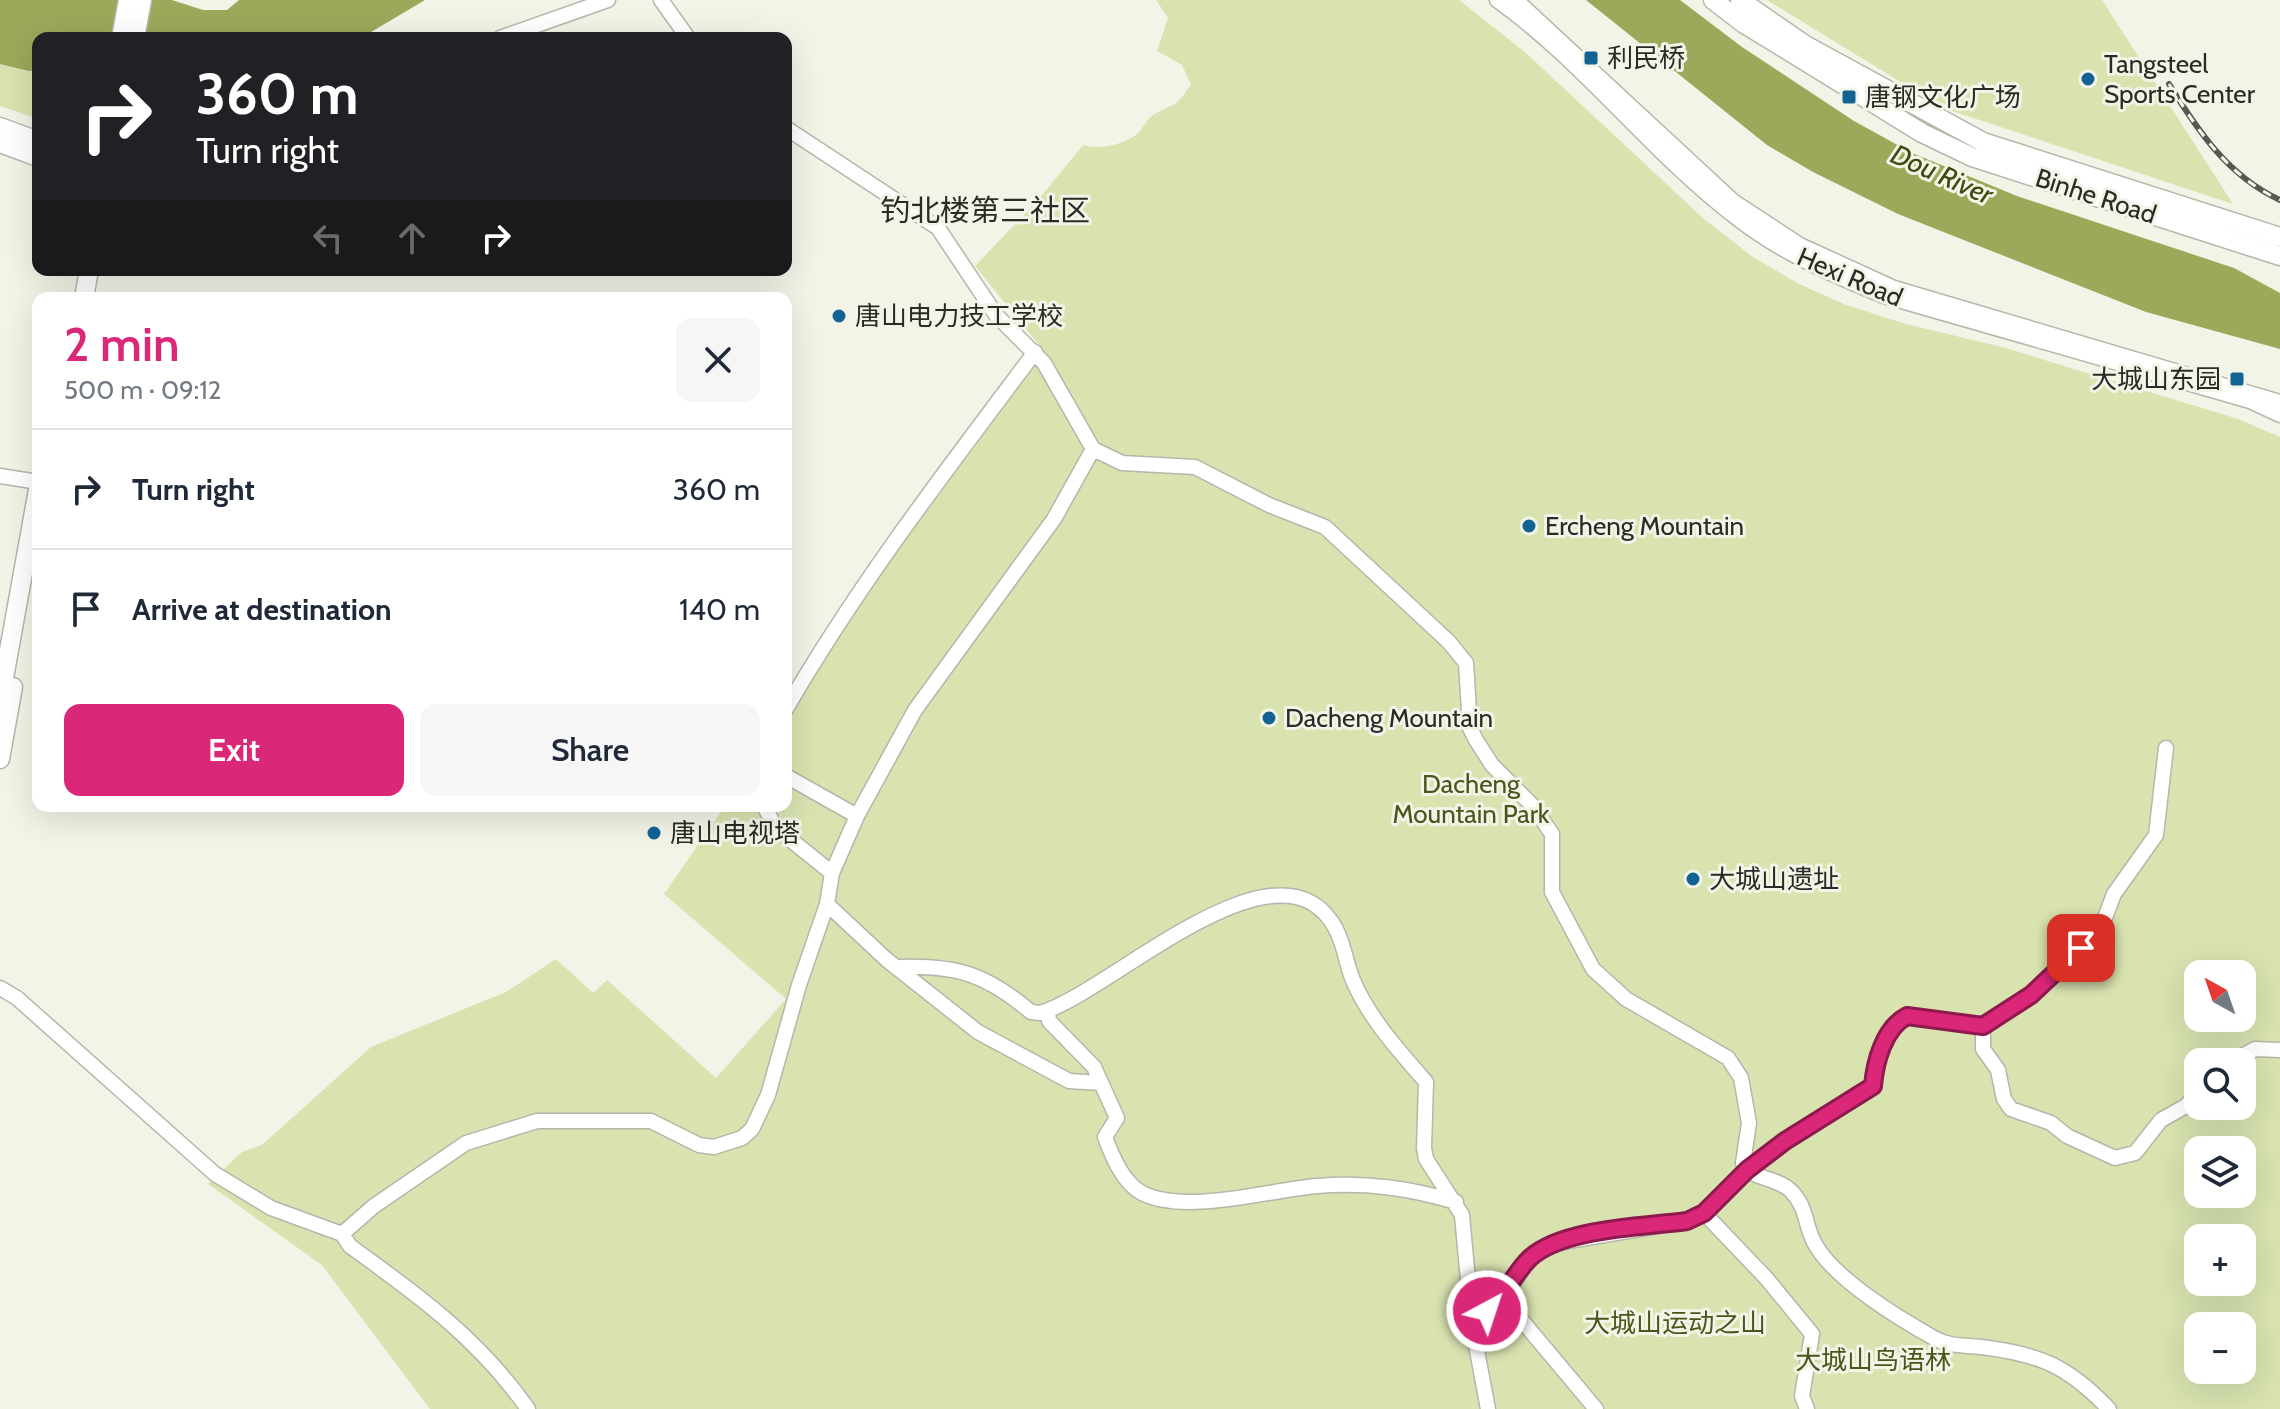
<!DOCTYPE html>
<html lang="en">
<head>
<meta charset="utf-8">
<style>
  body { margin:0; font-family:Cabin,"Noto Sans SC",sans-serif; background:#f6f6f7; color:#1f2937; height:100vh; display:flex; flex-direction:column; font-size:30px; white-space:nowrap }
  * { box-sizing:border-box; margin:0 }
  p { font-size:26px; color:#747a83 }
  .icon { flex:none; width:44px; height:44px; fill:none; stroke:currentColor; stroke-width:2; stroke-linecap:round; stroke-linejoin:round }
  .map { position:relative; flex:1; overflow:hidden }
  .drawer { position:absolute; left:32px; top:292px; width:760px; height:520px; display:flex; flex-direction:column; background:#fff; border-radius:16px; box-shadow:0 8px 32px #0002 }
  .drawer>* { flex:none }
  .hud { position:absolute; left:32px; top:32px; width:760px; height:244px; border-radius:16px; box-shadow:0 8px 32px #0002; background:#202124; color:#fff; overflow:hidden }
  .needle { width:52px; rotate:320deg }
  .tools { position:absolute; left:2184px; top:960px; display:grid; gap:16px }
  .tools a { display:grid; place-items:center; width:72px; height:72px; border-radius:16px; background:#fff; box-shadow:0 8px 32px #0002; font-size:40px }
  .pin { position:absolute; display:grid; place-items:center; width:68px; height:68px; color:#fff; margin:-34px; border-radius:16px; box-shadow:0 4px 12px #0006 }
  .me { position:absolute; width:88px; margin:-44px; rotate:40deg; stroke-linejoin:round; filter:drop-shadow(0 0 6px #0008) }
  .turn { display:flex; align-items:center; gap:28px; height:168px; padding:0 32px; font-size:36px }
  .turn .icon { width:104px; height:104px; stroke-width:2.5 }
  .turn b { display:block; font-size:56px; line-height:68px }
  .lanes { display:flex; align-items:center; height:76px; padding:0 32px; background:#0003; justify-content:center; gap:40px; direction:ltr }
  .lanes .off { opacity:.35 }
  .round { display:grid; place-items:center; flex:none; width:84px; height:84px; border-radius:16px; background:#f6f6f7 }
  .overview { display:flex; align-items:center; justify-content:space-between; height:136px; padding:0 32px }
  h1 { font-size:48px; font-weight:600; line-height:60px; color:#db2777 }
  .action { display:flex; gap:16px; margin-top:auto; padding:16px 32px }
  .action a { flex:1; height:92px; border-radius:16px; background:#db2777; color:#fff; font-size:32px; font-weight:600; line-height:92px; text-align:center }
  .action a+a { background:#f6f6f7; color:#1f2937 }
  ul { padding:0; list-style:none }
  li { display:flex; align-items:center; gap:24px; height:120px; padding:0 32px; border-top:2px solid #e0e1e3 }
  li div { flex:1 }
  li b { display:block; font-size:30px }
  li em { font-style:normal }
  .map>svg:first-child { display:block }
  .green { fill:#d8e3b0; fill-rule:evenodd }
  .water { fill:#9aa95a }
  .lines { fill:none; stroke-linecap:round; stroke-linejoin:round }
  .minor-casing { stroke:#b4b7a9; stroke-width:17 }
  .major-casing { stroke:#b4b7a9; stroke-width:21 }
  .minor { stroke:#fff; stroke-width:14 }
  .major { stroke:#fff; stroke-width:18 }
  .rail-casing { stroke:#565851; stroke-width:6 }
  .rail { stroke:#f1f4e6; stroke-width:3; stroke-dasharray:9; stroke-linecap:butt }
  .route-casing { stroke:#8e194d; stroke-width:20 }
  .route { stroke:#db2777; stroke-width:14 }
  .poi-dot { fill:#126294; stroke:#f1f4e6; stroke-width:3 }
  .labels { text-anchor:middle; stroke-width:6; stroke-linejoin:round; paint-order:stroke }
  .poi-label { font-size:26px; fill:#2a2b26; stroke:#f1f4e6; text-anchor:start }
  .street-label { font-size:26px; fill:#2a2b26; stroke:#f1f4e6 }
  .park-label { font-size:26px; fill:#4b551b; stroke:#f1f4e6 }
  .water-label { font-size:28px; font-style:italic; fill:#414a0e; stroke:#f1f4e6 }
  .quarter-label { font-size:30px; fill:#2a2b26; stroke:#f1f4e6 }
</style>
</head>
<body>
<div class="map">
<svg width="2280" height="1409" viewBox="0 0 2280 1409">
  <rect width="100%" height="100%" fill="#f1f4e6"/>
  <path class="green" d="M0,0L38,38V119L0,106Z
    M1156,0H1459L1526,53L1704,219L1753,257L1799,284L1846,305L1906,324L2002,347L2238,419L2280,437V1409H430L322,1265L208,1184L242,1152L262,1145L371,1047L506,992L556,959L593,993L607,980L716,1078L786,999L664,894L725,806H786V716L908,534L1044,351L975,266L1039,199L1083,145C1100,150 1123,145 1137,134C1144,129 1146,119 1153,115C1176,102 1175,109 1191,84L1182,65L1157,51L1168,18ZM2198,974H2242V1018H2198ZM2198,1062H2242V1106H2198ZM2198,1150H2242V1194H2198ZM2198,1238H2242V1282H2198ZM2198,1326H2242V1370H2198Z
    M1767,0H2102L2233,204L1943,108Z"/>
  <path class="water" d="M0,0H172L203,10H227L239,0H425L361,38H38V70L29,71L0,64Z
    M1586,0H1680L1742,47L1854,121L1912,153L2017,196L2234,268L2280,293V349L2146,312L1898,214L1813,172L1767,145Z"/>
  <g class="lines">
    <g class="minor-casing">
      <path id="minor" d="M661,0L688,38
        M1497,0C1585,63 1651,153 1738,219C1782,253 1832,275 1884,296L2250,401L2280,415
        M1516,0L1733,201L1800,245L1894,288L2280,402
        M500,38L608,0
        M786,128L938,228L996,315L1044,363L1093,449
        M0,476L38,482
        M786,709C859,583 948,468 1035,352
        M786,776L857,816
        M764,806L776,828L832,873
        M827,904L887,960L978,1032L1069,1081L1101,1083
        M900,967C958,965 987,975 1031,1012L1040,1013C1106,995 1271,834 1331,921C1343,938 1345,959 1352,978C1368,1017 1398,1050 1426,1082L1424,1148L1426,1159L1462,1215L1472,1324
        M0,988L17,998L215,1174L271,1208L342,1234L350,1246C419,1296 478,1338 528,1409
        M1048,1011L1049,1021L1094,1067L1117,1118L1105,1137C1112,1156 1123,1183 1142,1193C1185,1215 1269,1190 1317,1186C1366,1182 1409,1188 1456,1202
        M1983,1026V1049L1998,1070L2004,1099L2011,1109L2051,1123L2067,1136L2115,1158L2135,1153L2161,1120L2186,1106L2198,1093
        M2231,1062L2255,1049L2280,1050
        M1704,1213L1767,1279L1812,1334L1802,1396L1807,1409
        M342,1234L374,1206L466,1143L537,1121H651L699,1145L714,1147L742,1138L752,1129L768,1095L799,985L827,904L832,873L857,816L915,710L1054,519L1093,449L1122,463L1195,467L1269,505L1325,527L1449,642L1466,663L1470,728L1476,740L1492,765L1533,806L1552,834V892L1593,969L1626,999L1728,1058L1741,1078L1749,1123L1743,1163L1747,1170C1729,1189 1713,1211 1687,1221L1551,1244L1532,1256L1503,1298L1472,1324L1488,1409
        M1503,1298L1596,1409
        M2109,1409C2068,1366 2040,1354 1981,1347C1964,1345 1950,1347 1934,1338C1900,1319 1834,1279 1815,1244C1804,1225 1808,1207 1790,1190C1778,1179 1759,1179 1747,1170L1785,1141L1873,1086C1875,1063 1884,1027 1907,1016L1983,1026L2031,995L2100,931L2114,894L2156,835L2166,748"/>
    </g>
    <g class="major-casing">
      <path id="major" d="M1713,0L1743,23L1922,133L1972,157L2280,256
        M1740,0L1805,45L1983,142L2280,237
        M121,38L128,0
        M135,38L142,0
        M0,127L38,141
        M0,143L38,157
        M84,298L89,270
        M0,700L38,490
        M0,759L13,687"/>
    </g>
    <use href="#minor" class="minor"/>
    <use href="#major" class="major"/>
    <g class="rail-casing">
      <path id="rail" d="M2169,84C2198,131 2228,176 2280,200"/>
    </g>
    <use href="#rail" class="rail"/>
  </g>
  <g class="lines">
    <g class="route-casing">
      <path id="route" d="M1487,1311C1506,1296 1513,1274 1530,1258C1563,1228 1643,1227 1687,1221L1704,1213L1747,1170L1785,1141L1873,1086C1875,1062 1884,1028 1907,1016L1983,1026L2031,995L2081,948"/>
    </g>
    <use href="#route" class="route"/>
  </g>
  <g class="poi-dot">
    <rect x="1583" y="50" width="16" height="16" rx="4"/>
    <circle cx="2088" cy="79" r="8"/>
    <rect x="1841" y="89" width="16" height="16" rx="4"/>
    <circle cx="839" cy="316" r="8"/>
    <rect x="2229" y="371" width="16" height="16" rx="4"/>
    <circle cx="1529" cy="526" r="8"/>
    <circle cx="1269" cy="718" r="8"/>
    <circle cx="654" cy="833" r="8"/>
    <circle cx="1693" cy="879" r="8"/>
  </g>
  <g class="labels">
    <g class="poi-label">
      <text x="1607" y="67">利民桥</text>
      <text x="2104" y="73">Tangsteel<tspan x="2104" dy="30">Sports Center</tspan></text>
      <text x="1865" y="106">唐钢文化广场</text>
      <text x="855" y="325">唐山电力技工学校</text>
      <text x="2221" y="388" text-anchor="end">大城山东园</text>
      <text x="1545" y="535">Ercheng Mountain</text>
      <text x="1285" y="727">Dacheng Mountain</text>
      <text x="670" y="842">唐山电视塔</text>
      <text x="1709" y="888">大城山遗址</text>
    </g>
    <g class="street-label">
      <text transform="translate(2096 196) rotate(18)" y="9">Binhe Road</text>
      <text transform="translate(1850 277) rotate(23)" y="9">Hexi Road</text>
    </g>
    <g class="park-label">
      <text x="1471" y="793">Dacheng<tspan x="1471" dy="30">Mountain Park</tspan></text>
      <text x="1675" y="1332">大城山运动之山</text>
      <text x="1873" y="1369">大城山鸟语林</text>
    </g>
    <g class="water-label">
      <text transform="translate(1942 174) rotate(24)" y="10">Dou River</text>
    </g>
    <g class="quarter-label">
      <text x="985" y="221">钓北楼第三社区</text>
    </g>
  </g>
</svg>
<div class="tools">
<a><svg class="needle" viewBox="-14 -14 28 28"><path d="M0-13l5 13h-10z" fill="#e53935"/><path d="M0 13l5-13h-10z" fill="#747a83"/></svg></a>
<a><svg class="icon" aria-label="search" viewBox="0 0 24 24"><circle cx="10" cy="10" r="6"/><path d="M15 15l6 6"/></svg></a>
<a><svg class="icon" aria-label="layers" viewBox="0 0 24 24"><path d="M12 4l9 5-9 5-9-5zM3 14l9 5 9-5"/></svg></a>
<a>+</a>
<a>−</a>
</div>
<div class="pin" style="left:2081px;top:948px;background:#d93025"><svg class="icon" aria-label="arrive" viewBox="0 0 24 24"><path d="M6 21V4h12l-3 4 3 4H6"/></svg></div>
<svg class="me" style="left:1487px;top:1311px" viewBox="-20 -20 40 40"><circle r="17" fill="#db2777" stroke="#fff" stroke-width="3"/><path d="M0-11L8 9 0 5-8 9z" fill="#fff"/></svg>
<div class="hud">
<div class="turn"><svg class="icon" aria-label="right" viewBox="0 0 24 24"><path d="M7 20v-9h11M14 6l5 5-5 5"/></svg><div><b>360 m</b>Turn right</div></div>
<div class="lanes"><svg class="icon off" aria-label="left" viewBox="0 0 24 24"><path d="M17 20v-9H6M10 6l-5 5 5 5"/></svg><svg class="icon off" aria-label="ahead" viewBox="0 0 24 24"><path d="M12 20V5M6 11l6-6 6 6"/></svg><svg class="icon" aria-label="right" viewBox="0 0 24 24"><path d="M7 20v-9h11M14 6l5 5-5 5"/></svg></div>
</div>
<section class="drawer">
<div class="overview"><div><h1>2 min</h1><p>500 m · 09:12</p></div><a class="round"><svg class="icon" aria-label="close" viewBox="0 0 24 24"><path d="M6 6l12 12M18 6L6 18"/></svg></a></div>
<ul>
<li><svg class="icon" aria-label="right" viewBox="0 0 24 24"><path d="M7 20v-9h11M14 6l5 5-5 5"/></svg><div><b>Turn right</b></div><em>360 m</em></li>
<li><svg class="icon" aria-label="arrive" viewBox="0 0 24 24"><path d="M6 21V4h12l-3 4 3 4H6"/></svg><div><b>Arrive at destination</b></div><em>140 m</em></li>
</ul>
<div class="action"><a>Exit</a><a>Share</a></div>
</section>
</div>
</body>
</html>
